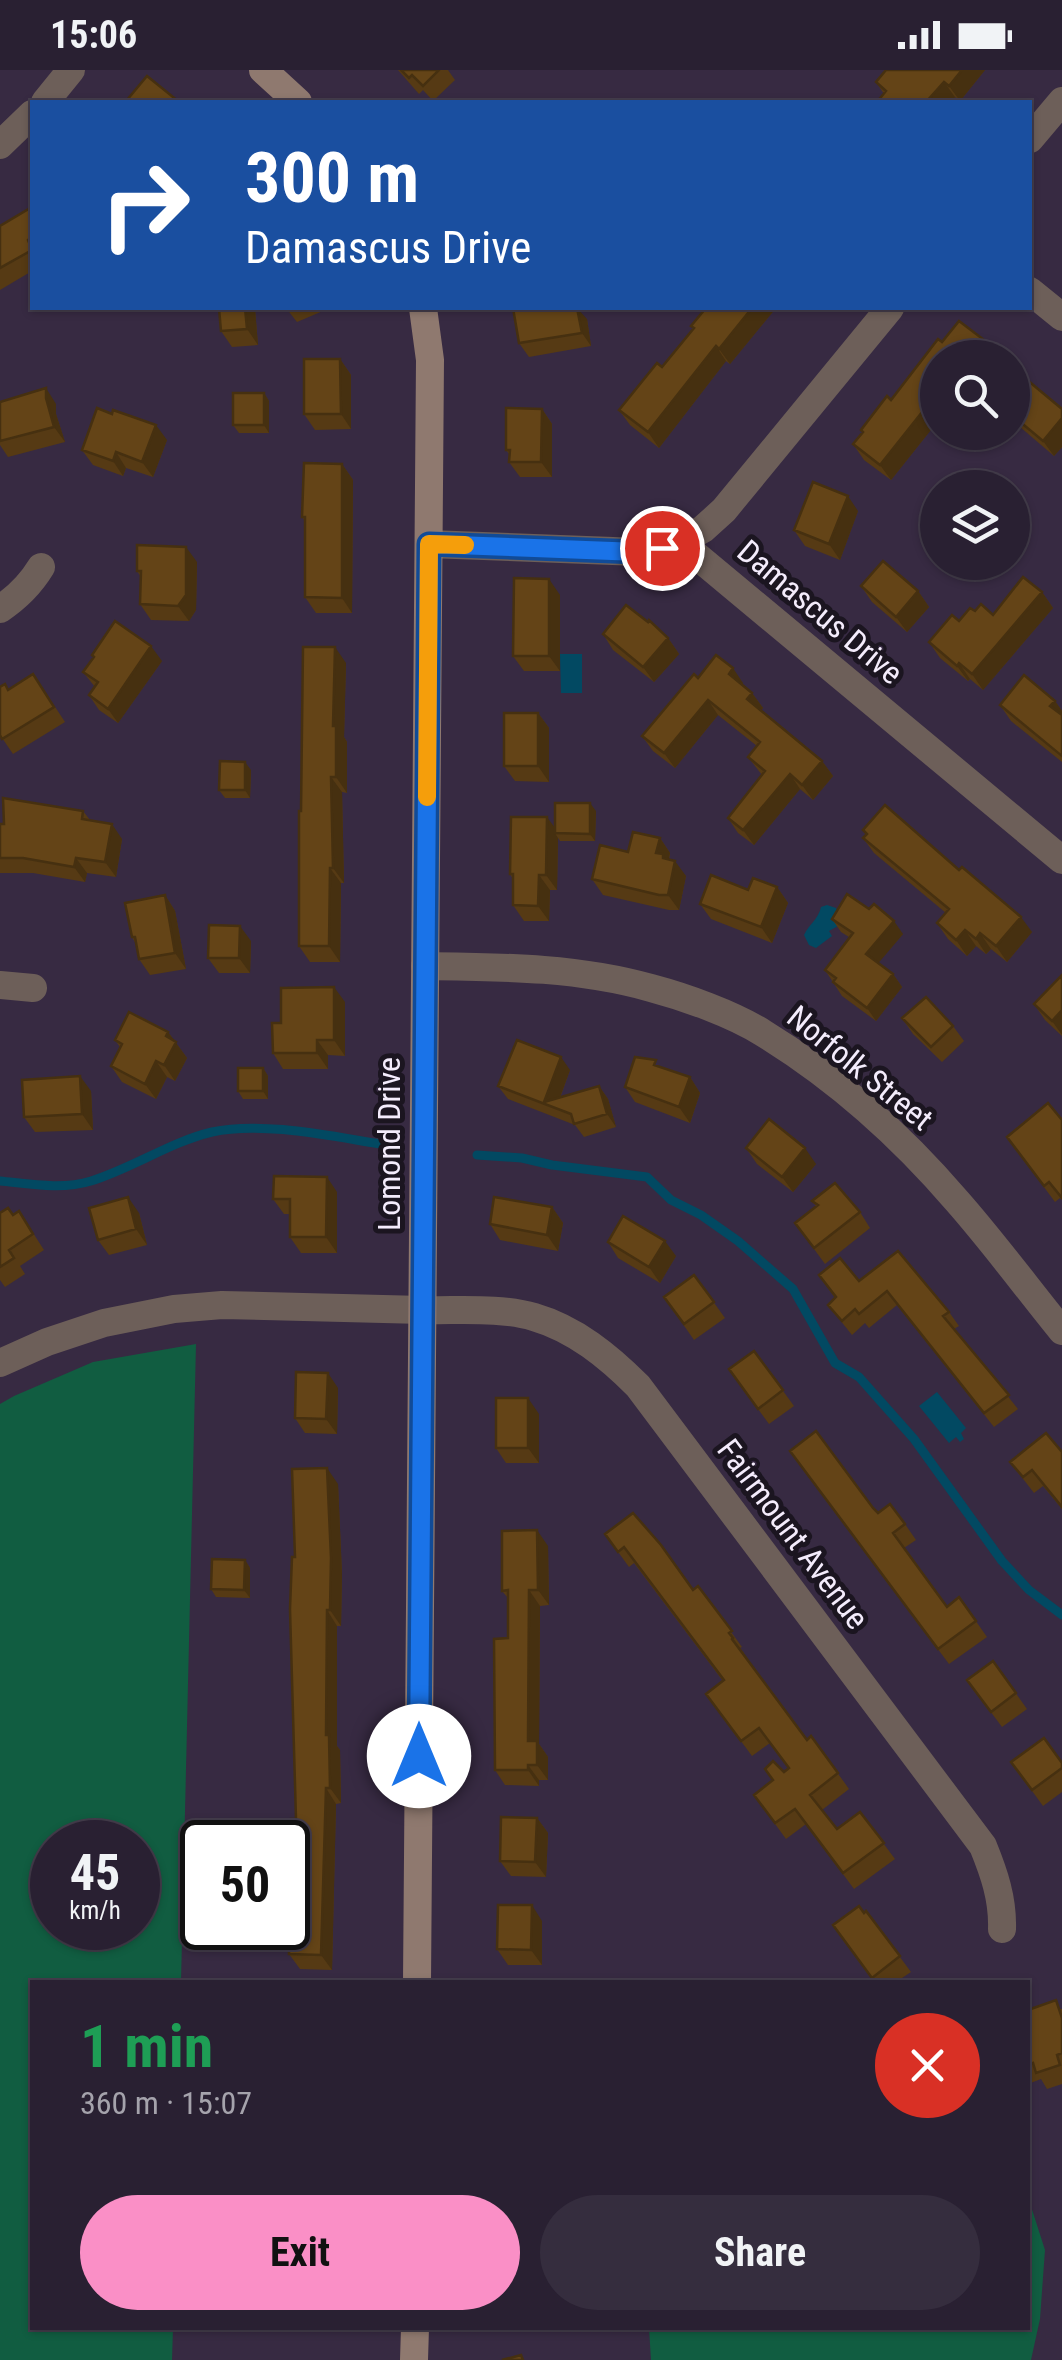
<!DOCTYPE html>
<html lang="en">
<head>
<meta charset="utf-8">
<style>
  body { margin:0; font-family:"Roboto Condensed",sans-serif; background:#352d3e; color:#f1f3f6; height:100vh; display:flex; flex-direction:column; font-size:38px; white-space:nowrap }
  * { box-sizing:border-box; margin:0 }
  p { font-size:32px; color:#a5a3ac }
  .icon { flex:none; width:55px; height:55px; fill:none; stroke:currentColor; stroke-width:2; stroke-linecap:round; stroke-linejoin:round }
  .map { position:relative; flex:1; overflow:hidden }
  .drawer { position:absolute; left:30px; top:1910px; width:1000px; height:350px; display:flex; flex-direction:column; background:#292032; border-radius:0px; box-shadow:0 2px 8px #0004,0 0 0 2px #453e4d }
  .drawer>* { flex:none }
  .banner { position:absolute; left:30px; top:30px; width:1002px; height:210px; border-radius:0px; box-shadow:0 2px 8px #0004,0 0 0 2px #453e4d; background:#1a4fa0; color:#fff; overflow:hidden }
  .tools { position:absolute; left:920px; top:270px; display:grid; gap:20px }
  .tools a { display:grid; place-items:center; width:110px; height:110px; border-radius:50%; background:#292032; box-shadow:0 2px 8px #0004,0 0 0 2px #453e4d; font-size:50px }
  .speed { position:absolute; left:30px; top:1750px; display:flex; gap:20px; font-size:50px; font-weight:700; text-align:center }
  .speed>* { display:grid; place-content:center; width:130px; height:130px; border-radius:50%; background:#292032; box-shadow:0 2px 8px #0004,0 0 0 2px #453e4d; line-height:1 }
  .speed small { font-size:25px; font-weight:400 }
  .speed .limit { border:5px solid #111; border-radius:15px; background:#fff; color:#111 }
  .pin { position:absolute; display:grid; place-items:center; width:85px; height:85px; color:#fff; margin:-42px; border:5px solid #fff; border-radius:50%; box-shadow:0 2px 10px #0007 }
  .me { position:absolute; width:110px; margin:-55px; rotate:0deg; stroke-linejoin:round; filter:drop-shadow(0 0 8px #0008) }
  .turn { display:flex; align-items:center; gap:35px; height:210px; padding:0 50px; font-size:45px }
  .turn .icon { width:130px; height:130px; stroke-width:2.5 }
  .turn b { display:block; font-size:70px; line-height:85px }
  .round { display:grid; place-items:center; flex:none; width:105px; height:105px; border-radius:52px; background:#352d3e }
  .head { display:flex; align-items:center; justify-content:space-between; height:170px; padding:0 50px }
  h1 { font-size:60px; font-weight:700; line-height:75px; color:#1e9e55 }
  .button { display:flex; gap:20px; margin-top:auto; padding:20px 50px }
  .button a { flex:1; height:115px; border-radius:60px; background:#fa8fc6; color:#111; font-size:40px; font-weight:700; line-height:115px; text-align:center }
  .button a+a { background:#352d3e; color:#f1f3f6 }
  .status { display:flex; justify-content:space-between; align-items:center; height:70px; padding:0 50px; background:#292032; direction:ltr }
  .status svg { height:28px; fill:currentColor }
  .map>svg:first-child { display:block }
  .green { fill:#115d41; fill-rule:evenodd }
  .water { fill:#024962 }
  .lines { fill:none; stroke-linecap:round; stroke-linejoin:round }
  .stream { stroke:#024962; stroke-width:9 }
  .minor { stroke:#6d5f59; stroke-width:28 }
  .tertiary { stroke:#6d5f59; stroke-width:28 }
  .secondary { stroke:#8f796f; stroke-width:28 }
  .wall { fill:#563a14 }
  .shaded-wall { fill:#463010 }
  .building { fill:#644417; stroke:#463010; stroke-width:2.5 }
  .route-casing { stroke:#114b97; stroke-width:25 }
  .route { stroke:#1a73e8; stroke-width:18 }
  .slow { stroke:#f59e0b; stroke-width:18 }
  .labels { text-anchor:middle; stroke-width:10; stroke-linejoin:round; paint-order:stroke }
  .street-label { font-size:32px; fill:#f4ecfc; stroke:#1b1520 }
</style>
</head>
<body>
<div class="status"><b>15:06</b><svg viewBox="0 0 49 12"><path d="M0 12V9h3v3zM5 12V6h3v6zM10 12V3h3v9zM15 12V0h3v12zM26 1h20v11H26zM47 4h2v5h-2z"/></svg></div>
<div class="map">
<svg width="1062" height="2290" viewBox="0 0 1062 2290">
  <rect width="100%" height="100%" fill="#372a42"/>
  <path class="green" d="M196,1274L181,1912H32V2258H173L172,2290H0V1334L14,1326L93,1292ZM52,1772H138V1858H52Z
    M1028,2127L1045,2180L1040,2249L1031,2290H651L649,2258H1028Z"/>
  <path class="water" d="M560,584H582V623H561Z
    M827,835L836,838L841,847L838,856L829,861L832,866L816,878L809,875L804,865C809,854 818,850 821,837Z
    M937,1322L966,1358L961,1363L964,1369L960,1372L956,1367L949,1373L919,1336Z"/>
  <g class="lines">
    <path class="stream" d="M477,1085L522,1088L552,1095L647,1107L671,1130L701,1145L738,1171L793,1219L835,1293L859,1307L914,1369L1002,1491L1029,1520L1062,1545
      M0,1111C30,1114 62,1120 91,1111C133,1098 170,1072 212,1062C261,1051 330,1066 380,1074"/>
    <path class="minor" d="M45,32L71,0
      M0,75L32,44
      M1030,221L1062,247
      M680,472L1062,790
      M0,539C18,527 30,515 41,497
      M425,896C501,897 577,897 651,918C685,927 733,944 763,963C835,1007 902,1067 957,1131C994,1173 1027,1218 1062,1261
      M0,915L33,918
      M423,1240C457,1241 501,1237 534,1247C575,1259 608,1286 638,1316L983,1776C994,1803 1003,1829 1002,1859"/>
    <path class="tertiary" d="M1030,69L1062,31
      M429,474L639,482L680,472L703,459L724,440L890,238
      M0,1293L47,1272L104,1253L174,1239L222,1235L423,1240"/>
    <path class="secondary" d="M263,0L298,32
      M417,1912L430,290L423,238
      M414,2290L415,2258"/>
  </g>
  <path class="wall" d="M398,0H448L455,10L433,31L423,20L419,24Z
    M886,0H985L960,31L955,27L951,32H877L884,24L876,12Z
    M32,137V201L0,220V156Z
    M286,238H330L297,252Z
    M706,238H776L730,294L726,291L659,378L630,355L619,340L662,297L693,259L691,256Z
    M255,239L258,275L232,277L221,261Z
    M587,249L591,276L529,287L519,273Z
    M938,288V351L891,410L864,390L853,374L891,330Z
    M340,289L351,305V359L315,360L304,344Z
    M264,323L269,331V363H239L233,355Z
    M1012,326L1062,339V377L1054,386L1012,350Z
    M0,332L56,334V344L65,372L8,387L0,375Z
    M542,339L552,354V407H520L509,392L510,385L506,380Z
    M167,370L153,407L126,398L123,406L93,395L82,380Z
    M342,394L353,410L352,543H316L305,527V451L302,447Z
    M858,441L840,490L805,476L794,460Z
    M197,492L196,540L189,551L151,550L140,534L141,507L137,501Z
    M861,516L918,521L929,537L907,562L872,532Z
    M1042,522L1053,538L983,620L970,609L968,611L940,588L929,572L975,541L993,545Z
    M560,525V601H524L513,586Z
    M603,564L668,568L679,584L654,612L613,580Z
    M162,591L118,653L99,640L89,625L95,617L83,602Z
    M346,593L344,667L347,672V723L342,722L344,813H341L340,892H310L299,876L301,741Z
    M698,608L743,613L742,615L752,623L763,638L761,640L822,691L833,706L813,730L800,719L754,775L738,763L728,748L762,705L748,687L757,676L718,645L675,698L653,681L642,666Z
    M8,620H44L65,652L13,684L0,665Z
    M1055,631L1062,641V692L1011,651L1000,635Z
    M538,643L549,658V712L515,711L504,696Z
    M251,700L250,728H225L219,720Z
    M83,741L90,750L122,769L116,807L87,803L85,812L33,803H0V754Z
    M596,741L595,771H560L558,768L557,820H550L549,851H524L513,835V809L510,804L555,758Z
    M863,760L1032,862L1007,892L991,879L986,884L976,876L967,886L948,869L937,853L946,843L874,783L863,768L866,764Z
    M660,768L670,783L669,790L686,806L679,840H669L603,825L592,809L628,782Z
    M777,817L788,833L772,873L711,849L700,834L748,820Z
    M165,825L175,841L186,899L150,905L139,889L136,874L132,867Z
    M832,849L903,864L878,893L893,904L902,917L876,951L842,926L825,900L849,867L841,862Z
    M251,871L250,903H219L208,888Z
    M1062,905V966L1045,950L1034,934Z
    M345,932V986L328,985V999H283L273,983L281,953Z
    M902,948L953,956L964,971L942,992L913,964Z
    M168,962L187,988L175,1011L167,1007L156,1029L122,1012L111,996L120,977L115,970Z
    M263,998L268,1006V1029H243L238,1021Z
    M570,1000L560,1028L599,1016L608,1029L616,1057L584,1067L575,1055L508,1029L498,1016Z
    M690,1007L700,1023L690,1053L635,1032L625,1017Z
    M91,1021L93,1060L35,1062L24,1047Z
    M1062,1050V1130L1060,1128L1055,1132L1007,1067Z
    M746,1078L816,1094L793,1122L757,1094Z
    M337,1122V1183H301L290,1167V1144H284L273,1129Z
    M812,1131L860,1142L870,1158L825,1194L795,1153L816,1136Z
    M552,1137L563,1153L558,1181L500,1170L490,1154Z
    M19,1141L44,1180L20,1196L25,1204L5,1217L0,1210V1143L13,1145Z
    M139,1143L147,1175L109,1185L98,1170Z
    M608,1172L676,1186L660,1213L618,1188Z
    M694,1205L725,1248L694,1270L664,1227Z
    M819,1205L859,1211L949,1242L959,1256L954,1259L1018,1339L994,1357L897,1235L869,1258L865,1253L852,1265L828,1235L835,1228Z
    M754,1281L794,1336L769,1354L729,1299Z
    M338,1318L337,1364L305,1363L295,1348Z
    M539,1344V1393H506L496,1378Z
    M1062,1382V1439L1043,1416L1034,1423L1010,1392Z
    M801,1396L873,1438L878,1443L905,1454L916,1470L904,1478L947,1537L959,1527L987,1567L949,1594Z
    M338,1414L342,1504L341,1556H337V1676L340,1680L341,1733L336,1734L332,1900L300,1899L289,1884L296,1749L295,1487Z
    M605,1464L693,1520L698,1516L742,1577L740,1578L744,1583L743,1584L807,1670L811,1666L849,1719L822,1740L837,1759L860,1742L895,1789L854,1819L806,1754L786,1769L754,1725L789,1698L770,1673L752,1686L706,1624L723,1611L634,1493L629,1497Z
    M548,1476L549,1535L540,1536L539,1674L548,1687V1710H539V1716L505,1715L495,1700L508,1568V1528L502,1521Z
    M245,1490L250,1498V1528L216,1527L211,1519Z
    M993,1591L1027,1639L1002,1657L967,1610Z
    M1011,1692L1062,1693V1722L1043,1736Z
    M537,1748L548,1763L546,1807L511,1806L500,1791Z
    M866,1841L911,1902L896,1912H875L833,1855Z
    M542,1851V1895H508L497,1879Z
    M1062,1939V2014L1047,2019L1041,2009L1028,2014V1940Z"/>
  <path class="shaded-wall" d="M962,0H985L960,31L949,16Z
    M944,12L955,27L951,32H926Z
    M245,238H254L255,239L258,275L247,259Z
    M577,238L587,249L591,276L582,263Z
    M752,238H776L730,294L719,279Z
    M988,273L998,288H977Z
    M716,276L726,291L659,378L648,362Z
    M340,289L351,305V359L341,344Z
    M46,318L56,334V344L65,372L54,357L46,328Z
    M264,323L269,331V363L264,355Z
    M935,325L938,328V351L891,410L880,395Z
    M542,339L552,354V407L541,392Z
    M1062,348V377L1054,386L1043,371Z
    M156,355L167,370L153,407L142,392Z
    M116,382L126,398L123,406L113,391Z
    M342,394L353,410L352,543L342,528Z
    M848,426L858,441L840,490L829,474Z
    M186,477L197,492L196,540L189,551L178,536Z
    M549,509L560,525V601L549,586Z
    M918,521L929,537L907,562L896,547Z
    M1042,522L1053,538L983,620L972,604Z
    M668,568L679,584L654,612L643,597Z
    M151,576L162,591L118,653L108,639Z
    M335,577L346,593L344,667L347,672V723L336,707L333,656Z
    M959,593L970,609L968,611L957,596Z
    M733,598L743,613L739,619L729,604Z
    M752,623L763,638L758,644L747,629Z
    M708,630L718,645L675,698L664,683Z
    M1055,631L1062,641V651L1050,636Z
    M538,643L549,658V712L538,696Z
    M822,691L833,706L813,730L802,715Z
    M245,692L251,700L250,728L245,720Z
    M790,704L800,719L754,775L743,760Z
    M331,707L342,722L344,813L333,798Z
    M590,733L596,741L595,771L590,764Z
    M547,747L558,762L555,763L558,768L557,820L546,805Z
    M112,754L122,769L116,807L105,792Z
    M660,768L670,783L668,792L675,791L686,806L679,840L668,825L656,783Z
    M76,788L87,803L85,812L74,797Z
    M330,798L341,813L340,892L329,876Z
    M539,805L550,820L549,851L538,836Z
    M777,817L788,833L772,873L761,857Z
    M165,825L175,841L186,899L175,883Z
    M1021,847L1032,862L1007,892L996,876Z
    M894,851L903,864L875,897L866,884Z
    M240,856L251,871L250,903L239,888Z
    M965,860L976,876L967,886L956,870Z
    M980,863L991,879L986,884L976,869Z
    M893,904L902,917L876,951L867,938Z
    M334,917L345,932V986L334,970Z
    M1062,940V965L1052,951Z
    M168,962L187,988L175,1011L164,995L166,966Z
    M317,970L328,985V999L317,983Z
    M561,987L570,1000L556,1038L544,1032Z
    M156,991L167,1007L156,1029L145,1014Z
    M263,998L268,1006V1029L263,1021Z
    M80,1006L91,1021L93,1060L82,1044Z
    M690,1007L700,1023L690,1053L679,1037Z
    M599,1016L608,1029L616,1057L607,1044Z
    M805,1078L816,1094L793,1122L782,1107Z
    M327,1107L337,1122V1183L326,1167Z
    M128,1127L139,1143L147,1175L136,1159Z
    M552,1137L563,1153L558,1181L547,1165Z
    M665,1171L676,1186L660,1213L649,1197Z
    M328,1303L338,1318L337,1364L326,1349Z
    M528,1328L539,1344V1393L528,1378Z
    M327,1398L338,1414L342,1504L341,1556L330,1540Z
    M537,1460L548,1476L549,1535L538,1520Z
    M245,1490L250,1498V1528L244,1520Z
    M529,1520L540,1536L539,1674L548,1687V1710L537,1695L528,1671Z
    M327,1540L337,1556V1676L340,1680L341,1733L330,1718L326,1665Z
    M528,1695L539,1710V1716L528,1700Z
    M326,1718L336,1734L332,1900L321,1885Z
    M537,1748L548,1763L546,1807L535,1792Z
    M532,1835L542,1851V1895L531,1880Z"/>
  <path class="building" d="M401,0H439L423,16L412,5L409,8Z
    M886,0H962L949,16L944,12L926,32H877L886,21L876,12Z
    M147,6L178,31L177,32H130L127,30Z
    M32,137V166L28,170L32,180L0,198V156Z
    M219,238H245L247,259L221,261Z
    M513,238H548L549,239L577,238L582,263L519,273Z
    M706,238H752L719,279L716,276L648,362L619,340L657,293L662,297L694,258L691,256Z
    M959,251L988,273L977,288H938V322L880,395L853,374L863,362L861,360L887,326L891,330L938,269L942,272Z
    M304,289H340L341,344H304Z
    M1026,309L1062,339V348L1043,371L1012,345V326Z
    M46,318V328L54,357L0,371V332Z
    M233,323H264V355H233Z
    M97,338L112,344L113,340L156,355L142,392L116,382L113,391L82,380Z
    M506,338L542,339L541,392H509L510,380H506Z
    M304,393L342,394V528L305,527V447H302Z
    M813,412L848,426L829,474L794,460Z
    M137,475L186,477V525L178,536L140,534L141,501H137Z
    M883,491L918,521L896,547L861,516Z
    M1023,507L1042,522L972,604L959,593L957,596L929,572L952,545L959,551L970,538L975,541L981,534L993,545Z
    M514,508L549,509V586H513Z
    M626,535L648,552L649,550L668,568L643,597L603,564Z
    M115,551L151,576L108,639L89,625L98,612L83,602L94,587L92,585Z
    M303,577H335L333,656H336V707H331L333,798H330L329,876H299V741H301Z
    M716,585L733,598L729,604L752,623L747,629L822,691L802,715L790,704L743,760L728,748L765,701L748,687L760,672L708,630L664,683L642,666L694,604L698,608Z
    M33,604L54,637L2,669L0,665V617L5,614L8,620Z
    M1024,605L1055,631L1050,636L1062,645V686L1000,635Z
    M504,643H538V696H504Z
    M220,691L245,692V720H219Z
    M3,728L83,741L82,749L112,754L105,792L76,788L74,797L23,788H0V754H4Z
    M555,733H590V764L555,763Z
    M885,735L959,800L962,797L1021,847L996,876L980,863L976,869L965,860L956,870L937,853L949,839L863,768L867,764L863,760Z
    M511,747H547L546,805H539L538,836L513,835V804H510Z
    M633,762L660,768L656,783L663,784V788L675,791L668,825H659L592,809L600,775L628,782Z
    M711,805L748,820L753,808L777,817L761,857L700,834Z
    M847,824L869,839L874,834L894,851L866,884L893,904L867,938L833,912L836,908L825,900L853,863L832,849Z
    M165,825L175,883L139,889L135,867H132L125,833Z
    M209,855L240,856L239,888H208Z
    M1062,905V940L1052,951L1034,934Z
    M334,917V970H317V983H273L272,953H281V918Z
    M926,927L953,956L931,977L902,948Z
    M129,942L168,962L166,966L176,972L164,995L156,991L145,1014L111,996L122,974L115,970Z
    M517,970L561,987L544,1032L599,1016L607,1044L574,1054L571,1044L498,1016Z
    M635,987L656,990L654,995L690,1007L679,1037L625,1017Z
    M238,998H263V1021H238Z
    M80,1006L82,1044L24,1047L22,1010Z
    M1048,1033L1062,1050V1128L1049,1112L1044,1116L1007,1067Z
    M769,1049L805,1078L782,1107L746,1078Z
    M274,1106L327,1107L326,1167H290V1129H273Z
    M835,1113L860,1142L814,1178L795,1153L818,1135L812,1131Z
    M128,1127L136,1159L98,1170L89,1138Z
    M494,1127L552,1137L547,1165L490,1154Z
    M8,1138L13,1145L19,1141L33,1164L9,1180L14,1188L0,1197V1143Z
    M623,1146L665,1171L649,1197L608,1172Z
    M898,1181L949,1242L943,1246L1009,1325L984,1343L887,1221L859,1244L855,1239L842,1251L828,1235L836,1227L819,1205L840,1188L859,1211Z
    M694,1205L714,1232L684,1254L664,1227Z
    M754,1281L783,1320L758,1339L729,1299Z
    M296,1302L328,1303L326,1349L295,1348Z
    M496,1328H528V1378H496Z
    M816,1361L873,1438L878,1443L890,1434L905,1454L893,1463L947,1537L959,1527L976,1551L938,1579L790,1381Z
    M1046,1363L1062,1382V1437L1032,1400L1023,1407L1010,1392Z
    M327,1398L331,1488L330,1540H327L326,1665H329L330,1718H326L321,1885L289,1884L291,1749H296L290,1539L292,1487H295L292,1399Z
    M633,1443L661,1475L693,1520L698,1516L732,1561L729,1563L733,1568L732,1569L807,1670L811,1666L838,1703L810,1725L837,1759L860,1742L884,1773L843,1803L795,1739L775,1753L754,1725L773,1710L765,1699L773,1691L784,1702L789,1698L759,1658L741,1671L706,1624L724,1610L624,1477L618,1482L605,1464Z
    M537,1460L538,1520H529L528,1671H537V1695H528V1700H495L494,1569L508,1568V1520L502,1521V1461Z
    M212,1489L245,1490L244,1520L211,1519Z
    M993,1591L1016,1623L991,1642L967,1610Z
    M1044,1668L1062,1693V1698L1032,1720L1011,1692Z
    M501,1747L537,1748L535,1792L500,1791Z
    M498,1835H532L531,1880L497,1879Z
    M859,1836L864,1843L866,1841L900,1886L872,1908L833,1855Z
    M1056,1930L1062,1948V1983L1057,1985L1060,1995L1036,2003L1033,1993L1028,1995V1940Z
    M521,2285L523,2290H502Z"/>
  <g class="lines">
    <g class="route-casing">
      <path id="route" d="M419,1686L429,474L638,482L662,478"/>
    </g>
    <use href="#route" class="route"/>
    <path class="slow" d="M427,727L429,474L465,475"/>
  </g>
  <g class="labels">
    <g class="street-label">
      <text transform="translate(820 542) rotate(40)" y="11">Damascus Drive</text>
      <text transform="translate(860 998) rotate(39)" y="11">Norfolk Street</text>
      <text transform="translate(389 1074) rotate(-90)" y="11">Lomond Drive</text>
      <text transform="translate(793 1464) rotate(53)" y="11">Fairmount Avenue</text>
    </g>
  </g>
</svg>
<div class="tools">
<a><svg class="icon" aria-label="search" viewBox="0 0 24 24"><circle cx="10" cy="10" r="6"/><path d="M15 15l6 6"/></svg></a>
<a><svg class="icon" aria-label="layers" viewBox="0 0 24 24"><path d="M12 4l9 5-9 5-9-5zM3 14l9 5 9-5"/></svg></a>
</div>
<div class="speed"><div>45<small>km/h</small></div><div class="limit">50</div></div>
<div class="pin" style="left:662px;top:478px;background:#d93025"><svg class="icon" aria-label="arrive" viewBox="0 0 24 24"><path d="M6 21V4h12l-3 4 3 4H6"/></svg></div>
<svg class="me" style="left:419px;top:1686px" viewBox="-20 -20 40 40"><circle r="19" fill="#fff"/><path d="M0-13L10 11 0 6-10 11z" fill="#1a73e8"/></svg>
<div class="banner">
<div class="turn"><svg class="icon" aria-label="right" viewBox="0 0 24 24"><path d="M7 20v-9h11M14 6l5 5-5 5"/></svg><div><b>300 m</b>Damascus Drive</div></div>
</div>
<section class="drawer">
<div class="head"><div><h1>1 min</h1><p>360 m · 15:07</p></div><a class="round" style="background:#d93025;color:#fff"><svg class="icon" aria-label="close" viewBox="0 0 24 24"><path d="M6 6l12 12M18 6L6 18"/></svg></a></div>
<div class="button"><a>Exit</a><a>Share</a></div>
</section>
</div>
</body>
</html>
